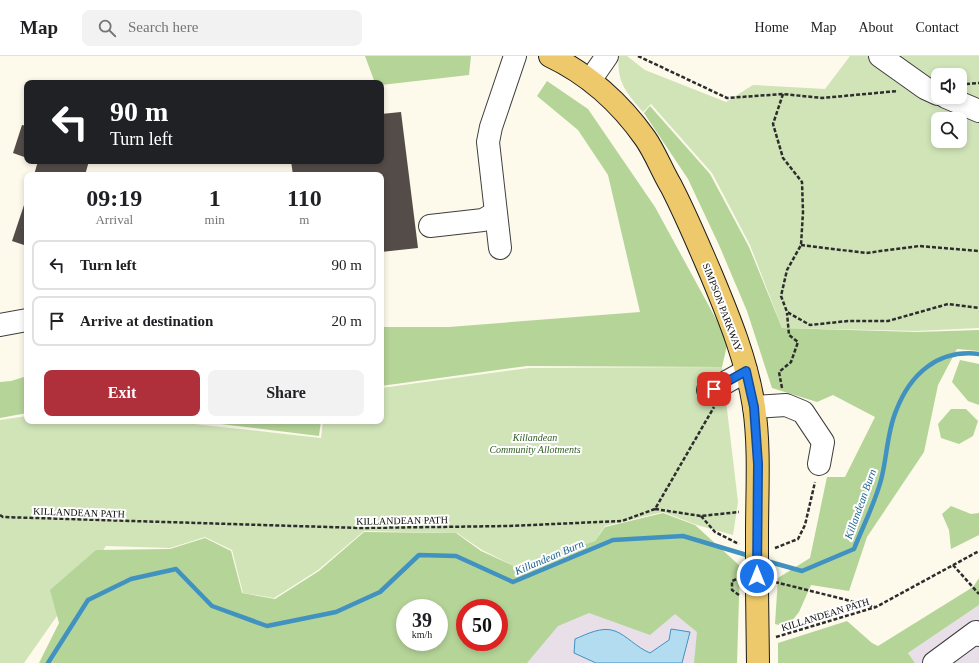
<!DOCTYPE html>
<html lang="en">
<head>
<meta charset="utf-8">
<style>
  body { margin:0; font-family:Georgia,serif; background:#f2f2f2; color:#202124; height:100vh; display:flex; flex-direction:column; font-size:15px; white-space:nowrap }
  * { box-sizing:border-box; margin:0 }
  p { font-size:13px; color:#757577 }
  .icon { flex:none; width:22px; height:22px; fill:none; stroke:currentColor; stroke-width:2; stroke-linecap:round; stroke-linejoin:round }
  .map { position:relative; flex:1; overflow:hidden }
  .side { position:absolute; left:24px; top:116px; width:360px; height:252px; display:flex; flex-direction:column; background:#fff; border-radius:8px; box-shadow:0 2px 6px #0003 }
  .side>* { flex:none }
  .hud { position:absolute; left:24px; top:24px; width:360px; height:84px; border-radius:8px; box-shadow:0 2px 6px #0003; background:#202124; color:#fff; overflow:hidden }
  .buttons { position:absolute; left:931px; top:12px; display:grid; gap:8px }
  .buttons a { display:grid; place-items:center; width:36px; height:36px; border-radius:8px; background:#fff; box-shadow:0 2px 6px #0003; font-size:20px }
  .speed { position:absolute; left:396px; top:543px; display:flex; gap:8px; font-size:20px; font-weight:700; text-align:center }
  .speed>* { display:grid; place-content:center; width:52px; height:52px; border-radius:50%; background:#fff; box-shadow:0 2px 6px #0003; line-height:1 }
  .speed small { font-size:10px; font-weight:400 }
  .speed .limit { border:6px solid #d22; background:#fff; color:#111 }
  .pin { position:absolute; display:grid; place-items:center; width:34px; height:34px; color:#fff; margin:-17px; border-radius:8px; box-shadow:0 2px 6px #0006 }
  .me { position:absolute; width:44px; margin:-22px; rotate:0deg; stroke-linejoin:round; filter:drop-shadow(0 0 3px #0008) }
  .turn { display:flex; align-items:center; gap:14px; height:84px; padding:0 20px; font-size:18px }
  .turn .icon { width:52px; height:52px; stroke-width:2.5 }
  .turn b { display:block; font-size:28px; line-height:34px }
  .eta { display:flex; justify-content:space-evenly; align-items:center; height:68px; text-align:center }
  .eta b { font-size:24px; font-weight:700; line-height:28px }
  .primary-button { display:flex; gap:8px; margin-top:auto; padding:8px 20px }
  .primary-button a { flex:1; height:46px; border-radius:8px; background:#af2f3a; color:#fff; font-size:16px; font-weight:700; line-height:46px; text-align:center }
  .primary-button a+a { background:#f2f2f2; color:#202124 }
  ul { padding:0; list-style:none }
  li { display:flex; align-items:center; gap:12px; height:50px; margin:0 8px 6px; padding:0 12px; border:2px solid #e0e0e0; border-radius:8px }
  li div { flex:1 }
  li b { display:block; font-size:15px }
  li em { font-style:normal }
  header { display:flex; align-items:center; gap:24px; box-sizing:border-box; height:56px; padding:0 20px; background:#fff; border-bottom:1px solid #e0e0e0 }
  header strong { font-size:19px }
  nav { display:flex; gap:22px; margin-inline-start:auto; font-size:14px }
  .search { width:280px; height:36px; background:#f2f2f2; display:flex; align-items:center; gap:10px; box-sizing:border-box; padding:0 14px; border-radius:8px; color:#757577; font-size:15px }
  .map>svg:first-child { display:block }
  .industrial { fill:#e8dfe9 }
  .green { fill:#d0e4b8; fill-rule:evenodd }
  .forest { fill:#b5d498; fill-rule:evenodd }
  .water { fill:#b3dcf0; stroke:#4192c1 }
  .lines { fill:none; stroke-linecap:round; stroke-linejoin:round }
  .stream { stroke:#4192c1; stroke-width:4.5 }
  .building { fill:#534c48 }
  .minor-casing { stroke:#3e3e3e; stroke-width:24 }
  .major-casing { stroke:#1c1c1c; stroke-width:24 }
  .path { stroke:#2d2d2d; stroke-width:2.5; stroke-dasharray:4 2; stroke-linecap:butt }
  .minor { stroke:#fff; stroke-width:22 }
  .major { stroke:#edc96b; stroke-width:22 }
  .major-bridge-casing { stroke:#1c1c1c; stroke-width:24; stroke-linecap:butt }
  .major-bridge { stroke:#edc96b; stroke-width:22 }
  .route-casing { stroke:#114b97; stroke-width:10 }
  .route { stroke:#1a73e8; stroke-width:7 }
  .labels { text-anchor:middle; stroke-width:4; stroke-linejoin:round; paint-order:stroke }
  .street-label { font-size:10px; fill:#0b0b0b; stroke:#fff }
  .park-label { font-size:10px; font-style:italic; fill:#305c21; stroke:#fff }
  .water-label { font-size:11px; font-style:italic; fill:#206391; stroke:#fff }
</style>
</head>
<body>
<header>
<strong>Map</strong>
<div class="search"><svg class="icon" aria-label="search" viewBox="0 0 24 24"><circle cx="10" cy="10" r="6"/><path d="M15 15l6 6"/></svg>Search here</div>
<nav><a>Home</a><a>Map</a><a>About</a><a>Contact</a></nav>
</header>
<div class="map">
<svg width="979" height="607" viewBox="0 0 979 607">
  <rect width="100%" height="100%" fill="#fdf9eb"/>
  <path class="industrial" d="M694,542L709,607H261L439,586H499V567Z
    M979,549V607H915L908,597Z"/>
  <path class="green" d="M619,0H627L645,14L726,46L753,29L825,33L850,0H979V272L917,275L782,272L750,189L712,117L651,48L643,56C627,37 616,26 619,0ZM938,19H960V41H938ZM938,63H960V85H938Z
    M722,311L738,446L733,479L697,469L663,456L605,470L595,485L516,511L482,494L457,477L364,475L318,514L274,542L243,537L232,494L205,481L170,492L106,490L24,607H0V364L27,360V365H167L321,382L323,365H381V332L529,312Z"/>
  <path class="forest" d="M365,0H471L469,19L381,29V27H375Z
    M547,25L588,53L655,151L728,285L722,311L527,310L381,330V271H449L640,256L608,119L578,74L537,40Z
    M650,50L710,118L749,191L782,272L917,276L979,274V295L957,293L938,329L924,396L867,481L849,535L811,529L799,556L787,571L775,568L778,522L810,502L827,421H845L875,361L833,339L817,346L772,332L747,255L719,189L688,123L644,57Z
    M960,304L979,308V349L968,345L952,326Z
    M27,320V357L0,362V326L11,325Z
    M951,353H966L978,365L973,380L959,388L941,382L938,368Z
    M196,365H321L319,380Z
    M951,450L971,458L979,457V479L951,493L949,474L942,458Z
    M663,457L695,469L740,510L737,607H694L697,576L675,558L650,579L589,557L558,570L527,607H39L59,567L50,534L96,494L170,493L205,482L231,495L242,537L275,543L319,515L364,476L456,477L481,495L516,511L595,485L605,471ZM405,552H439V586H405ZM465,552H499V586H465Z
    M979,522V549L908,597L915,607H778V587L847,565L872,587L878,590L973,531Z"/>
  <path class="water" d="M671,573L690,576L682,607H596L574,597L575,583C587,578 602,570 615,575C626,579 636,591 650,597L669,584Z"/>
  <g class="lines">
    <path class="stream" d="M763,504L802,515L854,493C863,470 875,447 881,424C887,402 887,376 896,355C910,318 938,293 979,298
      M48,607L88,544L131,523L176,513L212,550L267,570L336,556L380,536L419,499L456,500L513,526L613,484L683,480L750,500"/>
  </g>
  <path class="building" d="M401,56L418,192L381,196V119H293L291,105H381V58Z
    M22,69L27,70V102L13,97Z
    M38,105H89L85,119H34Z
    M27,140V190L12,185Z"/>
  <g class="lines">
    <g class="minor-casing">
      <path id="minor" d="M880,0L925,32L938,38
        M591,23L607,0
        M946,41L979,55
        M430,170L483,164L495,157
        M500,192L488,86L491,71L515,0
        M0,269L27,264
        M708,334L714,333L746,315
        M754,351L786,349L803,356L823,386L819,408
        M934,607L976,576L979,579"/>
    </g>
    <g class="major-casing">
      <path id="major" d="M550,0C588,18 621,48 645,82C655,96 662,115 671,130C686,159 698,188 711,218C729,261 747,305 754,351C760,392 757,436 757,478
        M757,534L758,607"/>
    </g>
    <path class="path" d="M638,0L727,42L783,38L822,42L898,35
      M966,28L979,27
      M783,38L773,68L783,102L802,126L803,156L801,189L787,214L781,240L787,256L810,269L848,265H888L948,248L979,252
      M801,189L866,197L919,190L979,195
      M782,332L779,316L791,306L798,286L789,279L787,257
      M655,453L701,460L739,456
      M0,459L3,461L360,472L508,470L622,465L655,453L714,351
      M701,460L715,476L739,488
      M775,492L798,483L805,469L815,426
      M953,509L979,538
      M775,526L875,551
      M739,539L732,534V525L739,522
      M776,581L876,551L979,495"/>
    <use href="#minor" class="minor"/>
    <use href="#major" class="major"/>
    <g class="major-bridge-casing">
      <path id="major-bridge" d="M757,478V534"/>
    </g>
    <use href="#major-bridge" class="major-bridge"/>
  </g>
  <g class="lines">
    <g class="route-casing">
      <path id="route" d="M714,333L746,315L754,351L758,408L757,520"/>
    </g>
    <use href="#route" class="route"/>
  </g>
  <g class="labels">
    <g class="street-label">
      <text transform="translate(723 251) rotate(69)" y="4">SIMPSON PARKWAY</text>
      <text transform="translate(79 456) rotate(2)" y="4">KILLANDEAN PATH</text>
      <text transform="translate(402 464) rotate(-1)" y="4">KILLANDEAN PATH</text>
      <text transform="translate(825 558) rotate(-17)" y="4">KILLANDEAN PATH</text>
    </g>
    <g class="park-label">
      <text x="535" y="385">Killandean<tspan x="535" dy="12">Community Allotments</tspan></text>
    </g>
    <g class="water-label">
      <text transform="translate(860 448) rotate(-70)" y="4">Killandean Burn</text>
      <text transform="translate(549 501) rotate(-23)" y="4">Killandean Burn</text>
    </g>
  </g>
</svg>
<div class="buttons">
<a><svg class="icon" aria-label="sound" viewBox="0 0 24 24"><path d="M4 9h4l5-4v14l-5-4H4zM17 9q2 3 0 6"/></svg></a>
<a><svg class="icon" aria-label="search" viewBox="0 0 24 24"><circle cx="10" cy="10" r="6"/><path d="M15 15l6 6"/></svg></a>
</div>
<div class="speed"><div>39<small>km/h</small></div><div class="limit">50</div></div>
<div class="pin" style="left:714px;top:333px;background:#d93025"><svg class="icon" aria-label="arrive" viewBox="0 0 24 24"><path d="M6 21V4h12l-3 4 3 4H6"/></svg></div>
<svg class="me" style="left:757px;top:520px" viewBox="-20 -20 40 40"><circle r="17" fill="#1a73e8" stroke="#fff" stroke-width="3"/><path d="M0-11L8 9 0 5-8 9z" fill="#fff"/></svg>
<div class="hud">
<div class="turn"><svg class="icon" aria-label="left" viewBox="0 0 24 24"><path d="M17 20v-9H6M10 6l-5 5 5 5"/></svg><div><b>90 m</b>Turn left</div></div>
</div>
<section class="side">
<div class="eta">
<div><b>09:19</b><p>Arrival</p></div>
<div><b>1</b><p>min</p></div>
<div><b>110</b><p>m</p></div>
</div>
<ul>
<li><svg class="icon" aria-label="left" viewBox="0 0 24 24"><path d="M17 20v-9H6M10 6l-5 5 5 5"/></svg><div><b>Turn left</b></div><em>90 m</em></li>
<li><svg class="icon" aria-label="arrive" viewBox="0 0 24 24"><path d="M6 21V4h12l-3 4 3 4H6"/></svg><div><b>Arrive at destination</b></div><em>20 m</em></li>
</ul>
<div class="primary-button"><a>Exit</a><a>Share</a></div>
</section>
</div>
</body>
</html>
